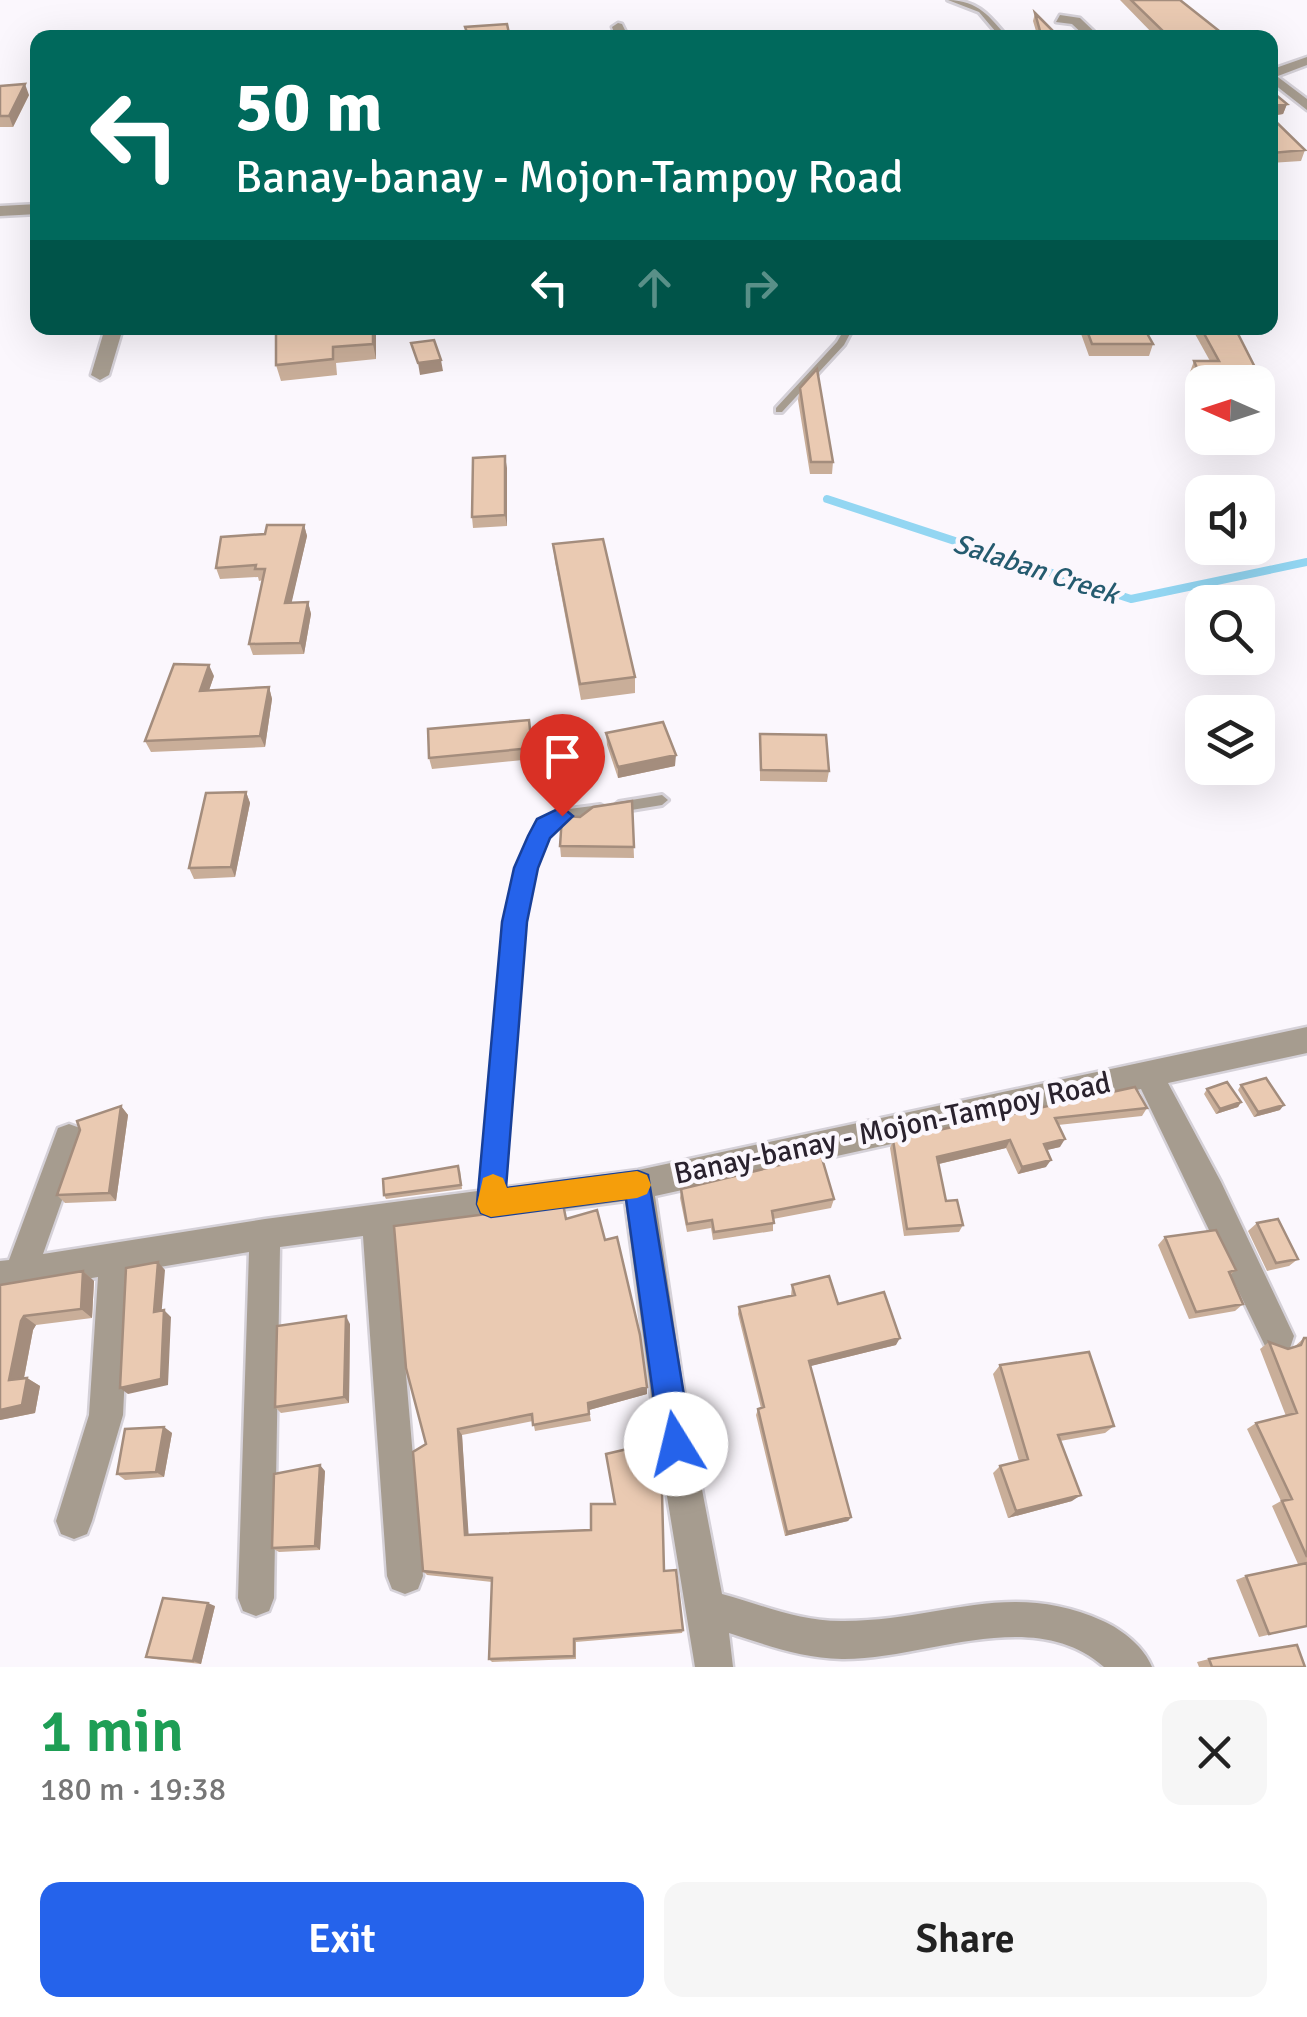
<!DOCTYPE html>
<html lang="en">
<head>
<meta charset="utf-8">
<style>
  body { margin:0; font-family:Signika,sans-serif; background:#f6f6f6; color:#222; height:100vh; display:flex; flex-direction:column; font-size:38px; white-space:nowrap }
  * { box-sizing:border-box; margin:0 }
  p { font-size:32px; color:#767676 }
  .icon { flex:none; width:55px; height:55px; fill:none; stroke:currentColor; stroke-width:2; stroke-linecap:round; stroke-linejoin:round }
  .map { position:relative; height:1667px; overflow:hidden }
  .details { display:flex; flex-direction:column; background:#fff; flex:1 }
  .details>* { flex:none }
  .top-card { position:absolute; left:30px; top:30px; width:1248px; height:305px; border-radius:20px; box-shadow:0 10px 40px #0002; background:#00695c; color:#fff; overflow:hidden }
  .needle { width:65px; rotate:273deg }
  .tools { position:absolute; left:1185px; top:365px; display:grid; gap:20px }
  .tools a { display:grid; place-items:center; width:90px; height:90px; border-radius:20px; background:#fff; box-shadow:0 10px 40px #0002; font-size:50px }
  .pin { position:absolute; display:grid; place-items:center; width:85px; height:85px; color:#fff; margin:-102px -42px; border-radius:50% 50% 50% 0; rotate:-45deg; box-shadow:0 0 10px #0007 }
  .pin .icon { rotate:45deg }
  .me { position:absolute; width:110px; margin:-55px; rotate:351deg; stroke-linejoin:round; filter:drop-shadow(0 0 8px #0008) }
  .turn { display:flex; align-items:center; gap:35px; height:210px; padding:0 40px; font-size:45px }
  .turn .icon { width:130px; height:130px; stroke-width:2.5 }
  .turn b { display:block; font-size:70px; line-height:85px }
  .lanes { display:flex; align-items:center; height:95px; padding:0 40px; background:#0003; justify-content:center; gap:50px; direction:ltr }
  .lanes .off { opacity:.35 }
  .round { display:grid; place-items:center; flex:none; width:105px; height:105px; border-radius:20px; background:#f6f6f6 }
  .summary { display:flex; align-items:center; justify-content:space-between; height:170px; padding:0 40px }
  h1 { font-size:60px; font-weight:600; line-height:75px; color:#1e9e55 }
  .action { display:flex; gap:20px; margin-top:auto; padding:20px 40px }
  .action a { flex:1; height:115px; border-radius:20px; background:#2563eb; color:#fff; font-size:40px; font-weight:600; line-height:115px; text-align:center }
  .action a+a { background:#f6f6f6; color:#222 }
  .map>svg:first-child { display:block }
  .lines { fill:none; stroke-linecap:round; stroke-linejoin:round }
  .stream { stroke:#93d6f2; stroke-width:8 }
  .service-casing { stroke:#d5d1d8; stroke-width:6 }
  .minor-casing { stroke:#d5d1d8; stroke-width:5 }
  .tertiary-casing { stroke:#d5d1d8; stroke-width:5 }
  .service { fill:#a69c8f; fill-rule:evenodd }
  .minor { fill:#a69c8f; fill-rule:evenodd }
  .tertiary { fill:#a69c8f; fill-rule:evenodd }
  .wall { fill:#c9ae99 }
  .shaded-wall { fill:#a48d7d }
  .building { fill:#eacab2; stroke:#a48d7d; stroke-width:2.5 }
  .route { fill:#2563eb; stroke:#184099; stroke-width:2.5 }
  .slow { fill:#f59e0b }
  .labels { text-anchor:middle; stroke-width:9; stroke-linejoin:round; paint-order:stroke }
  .water-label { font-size:28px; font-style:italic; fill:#255b6f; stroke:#fbf7fd }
  .near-street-label { font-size:30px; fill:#2a222e; stroke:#fbf7fd }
</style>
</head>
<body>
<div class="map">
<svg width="1307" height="1667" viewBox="0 0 1307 1667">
  <rect width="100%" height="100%" fill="#fbf7fd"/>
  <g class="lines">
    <path class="stream" d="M827,499L1131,599L1307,562"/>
    <g class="service-casing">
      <path id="service" d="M948,0C979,1 989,16 1008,38H1001L979,12Z
        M845,328H853L844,345L782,412H776V408L837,342Z
        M662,795L668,800L662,805L619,812L613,807L619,802Z
        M600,805L604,807L606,810L604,813C588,817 567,815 553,826C510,861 504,1139 499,1204L496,1209L491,1211L486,1209L483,1204L504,951L512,899L523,857L539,825L544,819L569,809Z"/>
    </g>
    <g class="minor-casing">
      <path id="minor" d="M1060,15L1080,18L1101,38H1087L1072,24L1056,22Z
        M618,23L622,24L629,38H616L612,27Z
        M1270,71L1307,99V110L1270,81Z
        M105,328H123L109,375L100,380L91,375Z
        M1307,1027V1053L1168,1083L1221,1182L1294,1336L1290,1348L1278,1352L1266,1348L1141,1089L655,1196L687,1411L722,1594C763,1605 798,1621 841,1621C939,1622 1007,1578 1103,1621C1123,1630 1144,1647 1152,1667H1104C1032,1604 926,1660 842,1659C801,1658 766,1645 729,1633L733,1667H695L653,1411L625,1201L394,1232L423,1576L418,1589L405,1594L392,1589L387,1576L363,1236L280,1247L274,1598L269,1611L256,1616L243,1611L238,1598L249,1252L130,1272L123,1415L92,1521L87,1534L74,1539L61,1534L56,1521L89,1415L98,1277L0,1293V1261L9,1260L58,1128L69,1124L80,1128L84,1138L43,1254L265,1219L638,1170Z"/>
    </g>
    <g class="tertiary-casing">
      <path id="tertiary" d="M1307,57V65L1270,79V70Z
        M38,204V214L0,216V206Z"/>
    </g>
    <use href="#service" class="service"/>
    <use href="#minor" class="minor"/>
    <use href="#tertiary" class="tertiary"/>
  </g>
  <path class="wall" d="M1120,0H1180L1228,38H1157Z
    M1035,13L1060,38H1038L1033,21Z
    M0,86L29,95L13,127H0Z
    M1270,90L1287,104L1283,114L1270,116L1305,150L1301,161L1270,163Z
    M276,328H376V359L336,363L337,375L281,381L276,365Z
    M1081,328H1144L1153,344L1149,356H1089L1080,331Z
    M1198,328H1235L1267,391L1262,402H1258V382H1202V401L1190,372L1194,361H1210L1195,334Z
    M800,388L833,462L832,474H810L798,400Z
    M507,468V526L473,528L472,517Z
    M304,525L307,536L291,603L308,602L311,614L304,654L253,655L249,644L263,580L259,581L258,577L220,579L216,568L265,534Z
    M553,544L635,677V693L581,700L555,562Z
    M214,676L209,690L269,687L272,699L265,747L151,752L145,741Z
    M529,720L533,759L432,769L429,758Z
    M606,733L675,766L618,778L607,745Z
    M760,734L829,771L827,782L760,781Z
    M246,792L250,803L235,877L194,879L189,868Z
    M632,801L634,858L561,857L560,846L580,817Z
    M1241,1085L1280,1110L1254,1117L1238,1090Z
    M1135,1087L1147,1108L1142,1116L1058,1125L1060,1147L1046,1150V1167L1018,1174L1006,1148L939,1164L946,1201L963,1225L959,1232L904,1236L890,1148L893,1140Z
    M1207,1089L1241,1102L1238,1107L1216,1114L1204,1094Z
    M121,1106L128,1115L116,1201L65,1203L57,1195Z
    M460,1170L462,1189L386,1199L384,1195Z
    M681,1189L834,1199L831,1208L773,1219V1231L713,1240L711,1228L687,1232L680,1198Z
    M566,1219L647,1394L589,1410L591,1421L535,1431L533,1421L462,1435L468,1535L664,1571L683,1630L682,1633L576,1642V1659L492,1662L489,1659L492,1582L427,1575L423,1571L426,1444Z
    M1257,1223L1298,1259L1289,1266L1267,1271L1248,1231Z
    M1165,1237L1236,1270L1230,1275L1243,1304L1235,1311L1189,1319L1158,1245Z
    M83,1271L94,1281L92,1318L36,1325L33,1330L24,1378H27L40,1386L35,1413L0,1420V1285Z
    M792,1285L838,1304L896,1345L810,1366L851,1517L848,1521L785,1536L756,1415L758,1409L761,1408L738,1314L739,1307L791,1296Z
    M350,1324L349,1403L281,1413L275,1407Z
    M1304,1338H1307V1626L1259,1637L1236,1580L1246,1576L1298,1564L1272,1506L1281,1501L1247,1429L1256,1423L1286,1416L1260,1349L1269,1342L1288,1349L1294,1347Z
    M1000,1365L1114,1426L1105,1433L1060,1441L1072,1501L1008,1518L993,1473L1000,1466L1019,1461L993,1374Z
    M164,1427L172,1433L164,1477L125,1480L117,1474Z
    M325,1471L320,1550L279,1552L272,1548Z
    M215,1606L201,1664L154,1659L146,1657Z
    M1209,1659L1305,1667H1199L1197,1662Z"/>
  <path class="shaded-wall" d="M25,84L29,95L13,127L9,116Z
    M1287,104L1283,114L1270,116V106Z
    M373,328H376V359L373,344Z
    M441,360L443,371L420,375L418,363Z
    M505,456L507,468V526L505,515Z
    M304,525L307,536L289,614L285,603Z
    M308,602L311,614L304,654L300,643Z
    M209,665L214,676L205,702L200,691Z
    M269,687L272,699L265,747L260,736Z
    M676,755L675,766L618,778V767Z
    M246,792L250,803L235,877L231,867Z
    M1241,1102L1238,1107L1216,1114L1220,1109Z
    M1284,1105L1280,1110L1254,1117L1258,1112Z
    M121,1106L128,1115L116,1201L109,1193Z
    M1065,1139L1060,1147L1039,1152L1044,1144Z
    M1010,1140L1006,1148L934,1165L937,1157Z
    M1051,1160L1046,1167L1018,1174L1022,1167Z
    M158,1262L165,1270L161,1319L154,1312Z
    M83,1271L94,1281L92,1318L81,1309Z
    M164,1310L171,1317L168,1385L128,1394L120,1388Z
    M24,1316L36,1325L33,1330L22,1388L9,1380L21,1321Z
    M346,1316L350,1324L349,1403L344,1397Z
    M900,1338L896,1345L807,1367L809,1361Z
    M27,1378L40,1386L35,1413L0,1420V1410Z
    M647,1387V1394L589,1410L588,1403Z
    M164,1427L172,1433L164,1477L156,1472Z
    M458,1429L462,1435L469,1540L465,1535Z
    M320,1465L325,1471L320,1550L315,1546Z
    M1081,1495L1072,1501L1008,1518L1016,1511Z
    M851,1517L848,1521L785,1536L787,1532Z
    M208,1603L215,1606L201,1664L193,1661Z"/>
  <path class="building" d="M1131,0H1180L1228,38H1170Z
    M1035,13L1060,38H1042Z
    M507,24L510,38H469L465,27Z
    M25,84L9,116H0V86Z
    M1270,90L1287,104L1270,106Z
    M1270,116L1305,150L1272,153L1270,151Z
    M276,328H373V344L333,347V359L276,365Z
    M1086,328H1144L1153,344H1092Z
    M1201,328H1235L1267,391H1258V382H1203L1194,361H1219Z
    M434,340L441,360L418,363L411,343Z
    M817,369L833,462H811L800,388Z
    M505,456V515L472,517L473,458Z
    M267,525H304L285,603L308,602L300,643L249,644L265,569H255L256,565L216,568L221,537L265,534Z
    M603,539L635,677L580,684L553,544Z
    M174,664L209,665L200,691L269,687L260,736L145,741Z
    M529,720L532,748L429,758L428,729Z
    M663,722L676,755L618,767L606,733Z
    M760,734L826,735L829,771L761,770Z
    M246,792L231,867L189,868L206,793Z
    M632,801L634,847L560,846L562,816L580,817L593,807Z
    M1266,1078L1284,1105L1258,1112L1241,1085Z
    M1227,1082L1241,1102L1220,1109L1207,1089Z
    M1135,1087L1147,1108L1055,1118L1065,1139L1044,1144L1051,1160L1022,1167L1010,1140L937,1157L946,1201L957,1200L963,1225L907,1229L893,1140Z
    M121,1106L109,1193L57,1195L80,1130L77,1121Z
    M821,1155L834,1199L772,1211L774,1223L714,1232L712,1220L687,1224L681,1189Z
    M458,1166L461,1185L384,1195L383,1179Z
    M563,1204L566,1219L597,1210L605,1240L617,1237L640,1335L647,1387L588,1403L589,1414L533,1425L532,1414L458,1429L465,1535L591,1530V1504H615L606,1454L653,1443L662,1493L664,1571L676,1570L683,1630L574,1639V1656L489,1659L492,1578L423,1571L413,1452L426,1444L406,1368L394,1226Z
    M1278,1219L1298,1259L1276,1263L1257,1223Z
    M1216,1230L1236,1270L1229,1272L1243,1304L1196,1312L1165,1237Z
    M158,1262L154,1312L164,1310L161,1379L120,1388L126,1268Z
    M83,1271L81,1309L24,1316L21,1321L9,1380L27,1378L22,1405L0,1410V1285Z
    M829,1276L838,1304L884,1292L900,1338L809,1361L851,1517L787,1532L758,1409L764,1407L739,1307L795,1295L792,1285Z
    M346,1316L344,1397L275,1407L277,1326Z
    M1304,1338H1307V1557L1282,1501L1292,1499L1256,1423L1297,1413L1269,1342L1288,1349L1301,1345Z
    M1089,1352L1114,1426L1058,1435L1081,1495L1016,1511L1000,1466L1028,1459L1000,1365Z
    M164,1427L156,1472L117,1474L125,1429Z
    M320,1465L315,1546L272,1548L274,1474Z
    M1307,1563V1626L1269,1634L1246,1576Z
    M163,1598L208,1603L193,1661L146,1657Z
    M1297,1645L1305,1667H1212L1209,1659Z"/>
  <path class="route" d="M562,807L573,816L550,838L538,868L527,922L506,1188L638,1171L648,1175L692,1444L687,1455L676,1460L665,1455L660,1444L626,1199L491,1217L481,1213L477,1204L502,922L514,868L528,836L537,819Z"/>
  <path class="slow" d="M637,1171L647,1175L651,1185L647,1194L637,1198L491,1217L481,1213L477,1204L483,1178L493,1174L503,1178L507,1188Z"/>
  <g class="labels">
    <g class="water-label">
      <text transform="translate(1036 568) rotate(18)" y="10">Salaban Creek</text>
    </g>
    <g class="near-street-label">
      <text transform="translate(892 1128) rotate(-12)" y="10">Banay-banay - Mojon-Tampoy Road</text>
    </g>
  </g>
</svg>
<div class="tools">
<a><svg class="needle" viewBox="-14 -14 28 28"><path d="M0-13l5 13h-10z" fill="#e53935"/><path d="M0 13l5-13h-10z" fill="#767676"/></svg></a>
<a><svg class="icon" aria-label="sound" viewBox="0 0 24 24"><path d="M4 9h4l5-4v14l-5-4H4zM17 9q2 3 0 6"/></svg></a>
<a><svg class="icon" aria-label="search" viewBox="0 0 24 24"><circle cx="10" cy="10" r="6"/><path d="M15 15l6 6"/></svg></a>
<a><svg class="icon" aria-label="layers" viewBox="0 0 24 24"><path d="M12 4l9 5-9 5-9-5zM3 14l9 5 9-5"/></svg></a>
</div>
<div class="pin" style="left:562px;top:816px;background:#d93025"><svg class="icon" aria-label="arrive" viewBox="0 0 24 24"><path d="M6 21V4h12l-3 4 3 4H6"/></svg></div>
<svg class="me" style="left:676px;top:1444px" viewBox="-20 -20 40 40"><circle r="19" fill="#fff"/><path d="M0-13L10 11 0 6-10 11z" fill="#2563eb"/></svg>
<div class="top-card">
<div class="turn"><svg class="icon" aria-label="left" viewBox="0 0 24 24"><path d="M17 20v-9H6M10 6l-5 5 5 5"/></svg><div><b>50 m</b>Banay-banay - Mojon-Tampoy Road</div></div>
<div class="lanes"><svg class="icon" aria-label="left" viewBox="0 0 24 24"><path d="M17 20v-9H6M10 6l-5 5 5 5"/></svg><svg class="icon off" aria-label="ahead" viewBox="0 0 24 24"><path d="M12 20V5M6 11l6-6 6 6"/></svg><svg class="icon off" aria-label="right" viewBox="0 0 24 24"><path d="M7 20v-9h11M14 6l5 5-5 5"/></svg></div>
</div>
</div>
<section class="details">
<div class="summary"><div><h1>1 min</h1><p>180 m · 19:38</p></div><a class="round"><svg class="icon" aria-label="close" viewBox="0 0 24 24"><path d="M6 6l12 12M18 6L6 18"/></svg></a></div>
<div class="action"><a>Exit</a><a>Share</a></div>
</section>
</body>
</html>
